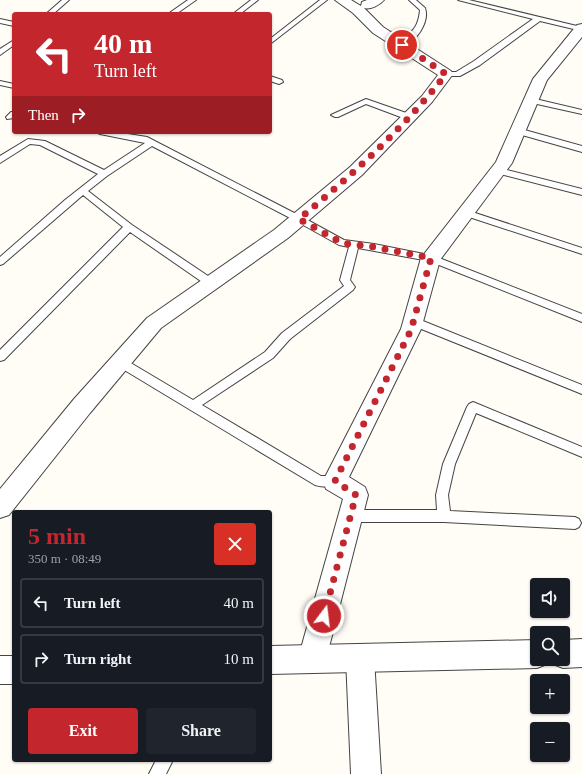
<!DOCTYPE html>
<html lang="en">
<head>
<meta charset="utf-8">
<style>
  body { margin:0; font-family:"Times New Roman",serif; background:#20242c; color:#f1f3f6; height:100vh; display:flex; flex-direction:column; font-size:15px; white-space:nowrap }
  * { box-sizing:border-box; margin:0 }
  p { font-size:13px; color:#9ea1a6 }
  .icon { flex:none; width:22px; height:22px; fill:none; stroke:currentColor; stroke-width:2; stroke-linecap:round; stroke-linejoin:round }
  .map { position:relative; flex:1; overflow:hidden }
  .side { position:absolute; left:12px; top:510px; width:260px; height:252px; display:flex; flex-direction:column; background:#171b24; border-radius:4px; box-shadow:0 1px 3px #0004 }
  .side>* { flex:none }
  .hud { position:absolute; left:12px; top:12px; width:260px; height:122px; border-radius:4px; box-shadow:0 1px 3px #0004; background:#c4262e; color:#fff; overflow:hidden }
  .tools { position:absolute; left:530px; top:578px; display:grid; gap:8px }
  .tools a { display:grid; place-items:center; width:40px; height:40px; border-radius:4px; background:#171b24; box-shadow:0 1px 3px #0004; font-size:20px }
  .pin { position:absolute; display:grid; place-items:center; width:34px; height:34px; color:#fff; margin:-17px; border:2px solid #fff; border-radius:50%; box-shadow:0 1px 4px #0007 }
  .me { position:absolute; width:44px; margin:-22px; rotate:15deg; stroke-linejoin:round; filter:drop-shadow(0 0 3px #0008) }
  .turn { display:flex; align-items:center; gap:14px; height:84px; padding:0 16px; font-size:18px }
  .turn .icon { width:52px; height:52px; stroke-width:2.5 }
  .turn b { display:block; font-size:28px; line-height:34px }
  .then { display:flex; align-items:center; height:38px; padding:0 16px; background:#0003; gap:8px; font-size:15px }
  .round { display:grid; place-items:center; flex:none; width:42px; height:42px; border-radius:4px; background:#20242c }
  .head { display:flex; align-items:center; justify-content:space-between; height:68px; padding:0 16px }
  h1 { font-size:24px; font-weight:700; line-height:30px; color:#c4262e }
  .cta { display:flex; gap:8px; margin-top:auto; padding:8px 16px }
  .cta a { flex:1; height:46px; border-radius:4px; background:#c4262e; color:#fff; font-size:16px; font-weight:700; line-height:46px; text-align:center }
  .cta a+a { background:#20242c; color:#f1f3f6 }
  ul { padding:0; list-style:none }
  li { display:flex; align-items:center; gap:12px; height:50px; margin:0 8px 6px; padding:0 8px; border:2px solid #363941; border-radius:4px }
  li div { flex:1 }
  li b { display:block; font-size:15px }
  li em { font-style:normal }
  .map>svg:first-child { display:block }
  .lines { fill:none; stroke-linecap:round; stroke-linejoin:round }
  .service-casing { stroke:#444; stroke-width:2 }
  .minor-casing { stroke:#444; stroke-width:2 }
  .tertiary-casing { stroke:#444; stroke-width:2 }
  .service { fill:#fff; fill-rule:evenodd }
  .minor { fill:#fff; fill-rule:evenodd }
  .tertiary { fill:#fff; fill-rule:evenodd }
  .route { stroke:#c4262e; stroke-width:7; stroke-dasharray:0 12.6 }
</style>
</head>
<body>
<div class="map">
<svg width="582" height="774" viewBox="0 0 582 774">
  <rect width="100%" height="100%" fill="#fffdf5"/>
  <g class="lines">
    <g class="service-casing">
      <path id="service" d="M62,0H69L53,14H46Z
        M188,0H196L176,14H168Z
        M251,0H258L240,14H233Z
        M320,0H327L270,44V39Z
        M409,0H416L425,8C430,22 416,42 402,47L398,45C411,31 418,30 420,10Z
        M458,0H469L581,27L582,31L540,21L480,65L460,76H446L442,74L443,72H456L474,61L533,19Z
        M0,19L14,22V26L0,23Z
        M14,40V45L0,55V49Z
        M270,76L282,80L283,82L279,84L270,81Z
        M0,81L14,84V88L0,85Z
        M528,98H531L582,110V114L528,102Z
        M366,99L412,115L413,117L409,119H406L366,104L338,117H335L331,115Z
        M11,112H14V118L7,119L6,117Z
        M515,129H521L582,146V152L515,133Z
        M96,132H115L147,137L302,217L344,240L374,244L434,256L582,314V322L429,261L358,248L350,280L355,287L353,290L290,339L273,358L202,405L321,476H335L339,477L341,481L339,485C332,487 322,487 315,485L116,365L115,362L116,359L120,358L124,359L193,400L265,352L282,333L344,286L340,280L349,247L339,245L296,221L152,146L107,176L88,191L132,225L214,280L216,283L214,286H208L130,232L4,360L0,361V350L123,227L83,195L3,264L0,265V257L65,200L98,174L40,145L30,144L0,163V156L28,139L45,141L104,170L145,143L100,134Z
        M499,168L582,189V195L496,173L495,171Z
        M466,210L582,248V254L463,215L461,213L463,211Z
        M413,317L582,385V394L409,324L408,321L409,318Z
        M473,402L582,447V457L476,413L455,464L448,495L450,511L575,517L579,519L581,523L579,527L575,529L444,522H350L346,520L344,516L346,512L350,510H437L436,495L443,464L467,407L469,404Z
        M156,760H173L166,774H149Z"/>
    </g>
    <g class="minor-casing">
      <path id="minor" d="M335,0H351L361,6L362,2L367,0H384C380,5 370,10 364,8L383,27L451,71L453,74L432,102L362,175L288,238L161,328L90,413L9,515L0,518V489L74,399L147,318L274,230L350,167L422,96L438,75L373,33L353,13Z
        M582,24V37L547,80L512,163L440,260L421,329L349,477L365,487L368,495L326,659L322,669L312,673L302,669L298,659L343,499L326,489L323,481L401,329L421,258L496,162L533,79L577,25Z
        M360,644L370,648L374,658L381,774H351L346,658L350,648Z"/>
    </g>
    <g class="tertiary-casing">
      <path id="tertiary" d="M582,639V667L563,668L553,664L551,659H563V640Z
        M537,640V659H549L547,664L537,668L270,674V646Z
        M0,656H14V684H0Z"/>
    </g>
    <use href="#service" class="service"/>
    <use href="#minor" class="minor"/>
    <use href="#tertiary" class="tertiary"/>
  </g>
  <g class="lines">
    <path class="route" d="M324,616L356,495L335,481L411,330L431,258L374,247L342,243L299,219C352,175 403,129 446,74L402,45"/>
  </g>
</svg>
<div class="tools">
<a><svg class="icon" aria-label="sound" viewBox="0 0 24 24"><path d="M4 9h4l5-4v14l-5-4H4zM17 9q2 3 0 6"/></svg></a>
<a><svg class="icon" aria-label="search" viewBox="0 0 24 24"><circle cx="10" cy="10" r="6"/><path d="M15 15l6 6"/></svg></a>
<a>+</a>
<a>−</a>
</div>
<div class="pin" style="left:402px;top:45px;background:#d93025"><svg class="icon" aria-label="arrive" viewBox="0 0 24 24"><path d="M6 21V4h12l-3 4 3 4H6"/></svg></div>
<svg class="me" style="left:324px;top:616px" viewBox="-20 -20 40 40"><circle r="17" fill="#c4262e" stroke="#fff" stroke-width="3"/><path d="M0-11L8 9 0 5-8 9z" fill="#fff"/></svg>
<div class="hud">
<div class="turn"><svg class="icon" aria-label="left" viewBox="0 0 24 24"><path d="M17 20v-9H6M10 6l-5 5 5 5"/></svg><div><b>40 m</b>Turn left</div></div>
<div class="then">Then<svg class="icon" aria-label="right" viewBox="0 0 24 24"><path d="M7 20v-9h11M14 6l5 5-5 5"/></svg></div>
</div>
<section class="side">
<div class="head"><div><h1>5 min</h1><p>350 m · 08:49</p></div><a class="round" style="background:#d93025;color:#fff"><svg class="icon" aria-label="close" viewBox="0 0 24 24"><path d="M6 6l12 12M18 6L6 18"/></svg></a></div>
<ul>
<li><svg class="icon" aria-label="left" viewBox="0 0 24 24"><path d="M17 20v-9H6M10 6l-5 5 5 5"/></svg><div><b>Turn left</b></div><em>40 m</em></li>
<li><svg class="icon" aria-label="right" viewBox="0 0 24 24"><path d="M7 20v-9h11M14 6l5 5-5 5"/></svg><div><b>Turn right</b></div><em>10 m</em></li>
</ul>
<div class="cta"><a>Exit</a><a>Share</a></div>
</section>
</div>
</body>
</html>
